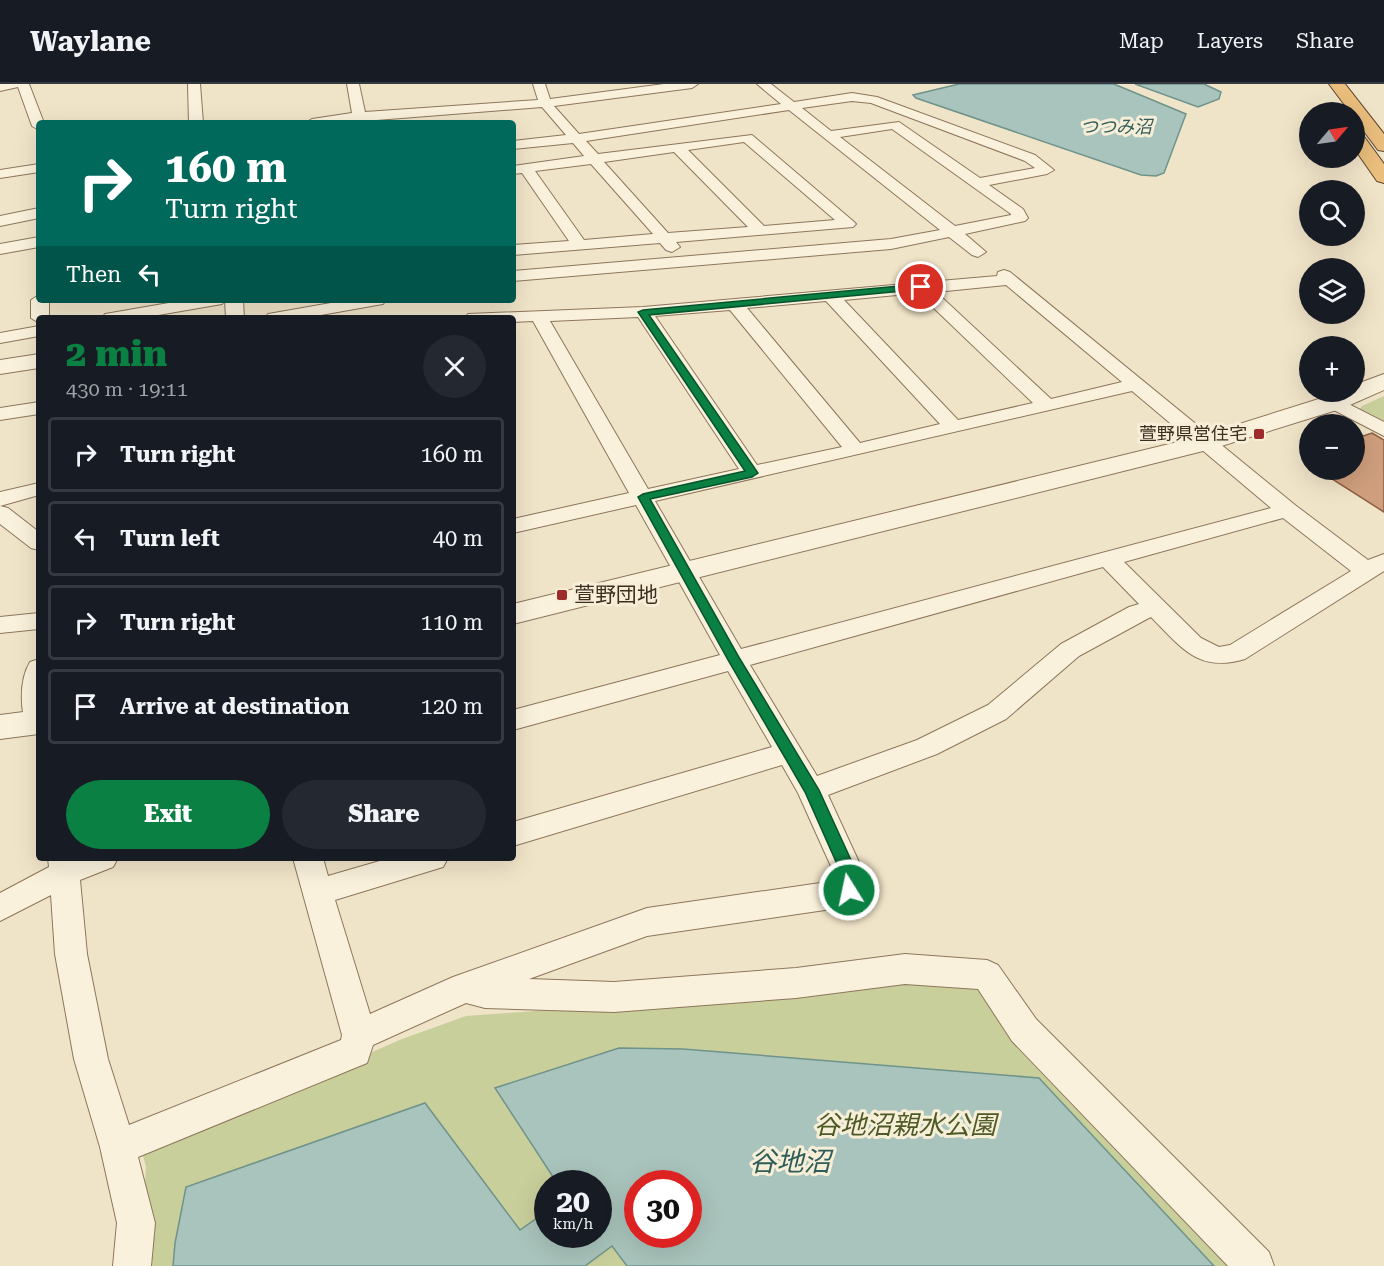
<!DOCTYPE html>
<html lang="en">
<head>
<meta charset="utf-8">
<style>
  body { margin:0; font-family:"Roboto Serif","Noto Sans JP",serif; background:#242831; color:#f1f3f6; height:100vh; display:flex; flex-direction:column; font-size:22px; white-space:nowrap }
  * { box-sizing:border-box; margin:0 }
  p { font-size:20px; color:#9ea1a6 }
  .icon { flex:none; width:33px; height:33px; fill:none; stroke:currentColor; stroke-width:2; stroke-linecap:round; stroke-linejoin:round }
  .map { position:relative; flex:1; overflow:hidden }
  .details { position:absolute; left:36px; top:231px; width:480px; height:546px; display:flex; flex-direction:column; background:#171b24; border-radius:6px; box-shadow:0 6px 24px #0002 }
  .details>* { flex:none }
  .top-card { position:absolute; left:36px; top:36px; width:480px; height:183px; border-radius:6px; box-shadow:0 6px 24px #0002; background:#00695c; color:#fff; overflow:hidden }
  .needle { width:39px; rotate:61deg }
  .buttons { position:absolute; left:1299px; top:18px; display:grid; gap:12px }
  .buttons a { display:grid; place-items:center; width:66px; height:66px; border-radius:50%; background:#171b24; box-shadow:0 6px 24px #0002; font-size:30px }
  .speed { position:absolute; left:534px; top:1086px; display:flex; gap:12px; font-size:30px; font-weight:700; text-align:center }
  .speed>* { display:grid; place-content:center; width:78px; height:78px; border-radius:50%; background:#171b24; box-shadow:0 6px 24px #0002; line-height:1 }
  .speed small { font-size:15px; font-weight:400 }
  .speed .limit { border:9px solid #d22; background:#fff; color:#111 }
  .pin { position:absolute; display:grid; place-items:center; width:51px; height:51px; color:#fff; margin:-26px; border:3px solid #fff; border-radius:50%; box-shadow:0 2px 6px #0007 }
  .me { position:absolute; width:66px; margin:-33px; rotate:350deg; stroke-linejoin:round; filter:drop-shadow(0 0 4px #0008) }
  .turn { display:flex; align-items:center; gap:21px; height:126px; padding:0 30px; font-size:27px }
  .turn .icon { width:78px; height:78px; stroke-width:2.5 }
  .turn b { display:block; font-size:42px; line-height:51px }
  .then { display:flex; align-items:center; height:57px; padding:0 30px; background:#0003; gap:12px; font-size:22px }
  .round { display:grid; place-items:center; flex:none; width:63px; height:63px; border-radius:32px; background:#242831 }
  .headline { display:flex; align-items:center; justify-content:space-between; height:102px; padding:0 30px }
  h1 { font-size:36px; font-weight:800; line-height:45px; color:#0b8043 }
  .cta { display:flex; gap:12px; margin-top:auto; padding:12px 30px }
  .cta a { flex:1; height:69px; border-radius:36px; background:#0b8043; color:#fff; font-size:24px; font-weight:800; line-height:69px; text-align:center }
  .cta a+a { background:#242831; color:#f1f3f6 }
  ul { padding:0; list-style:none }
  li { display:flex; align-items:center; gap:18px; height:75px; margin:0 12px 9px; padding:0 18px; border:3px solid #363941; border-radius:6px }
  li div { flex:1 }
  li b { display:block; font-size:22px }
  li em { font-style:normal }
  header { display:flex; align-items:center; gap:36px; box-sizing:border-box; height:84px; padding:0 30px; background:#171b24; border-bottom:2px solid #363941 }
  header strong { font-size:28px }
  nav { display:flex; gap:33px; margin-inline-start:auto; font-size:21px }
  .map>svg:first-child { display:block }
  .green { fill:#c9cf9b; fill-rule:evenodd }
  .water { fill:#a9c4bc; stroke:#6f938a; stroke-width:1.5; fill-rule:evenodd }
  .building { fill:#cf9f7d; stroke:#8d5f41; stroke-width:1.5 }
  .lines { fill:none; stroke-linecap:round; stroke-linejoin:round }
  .minor-casing { stroke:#8d765c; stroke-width:2 }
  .tertiary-casing { stroke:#8d765c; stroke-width:2 }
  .trunk-casing { stroke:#5b4430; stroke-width:2 }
  .minor { fill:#faf1dc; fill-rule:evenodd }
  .tertiary { fill:#faf1dc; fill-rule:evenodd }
  .trunk { fill:#eabe7c; fill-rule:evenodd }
  .route { fill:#0b8043; stroke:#07532c; stroke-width:1.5 }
  .poi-dot { fill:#9e2a2b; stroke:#f7eed8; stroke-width:2 }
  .labels { text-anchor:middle; stroke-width:6; stroke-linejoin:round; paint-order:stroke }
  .far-water-label { font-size:18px; font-style:italic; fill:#2f5d5a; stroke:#f7eed8 }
  .far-poi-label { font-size:18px; fill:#3d2e20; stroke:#f7eed8; text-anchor:end }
  .poi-label { font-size:21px; fill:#3d2e20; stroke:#f7eed8; text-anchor:start }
  .near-park-label { font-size:26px; font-style:italic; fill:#4d5a26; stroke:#f7eed8 }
  .near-water-label { font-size:27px; font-style:italic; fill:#2f5d5a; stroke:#f7eed8 }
</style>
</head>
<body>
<header>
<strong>Waylane</strong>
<nav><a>Map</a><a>Layers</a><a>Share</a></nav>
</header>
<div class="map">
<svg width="1384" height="1182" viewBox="0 0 1384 1182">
  <rect width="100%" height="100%" fill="#f0e4c8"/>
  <path class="green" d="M1384,312V340L1359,326L1362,322Z
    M911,899L981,906L1241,1182H140L146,1083L142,1068L402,955L466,932ZM548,1100H598V1150H548ZM638,1100H688V1150H638Z"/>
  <path class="water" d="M959,0H1114L1186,30L1164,89L1156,92L1141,91L916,14L913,11Z
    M1135,0H1204L1221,8L1219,15L1198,23Z
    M619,964L683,965L1039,994L1214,1182H627L612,1162L585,1182H173L175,1159L186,1103L425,1019L520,1146L547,1127L548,1150H598V1100L557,1099L495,1004ZM638,1100H688V1150H638Z"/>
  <path class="building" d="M1372,349L1384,356V428L1318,386H1354V355Z"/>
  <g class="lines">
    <g class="minor-casing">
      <path id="minor" d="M0,0H29L44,39H39V46L32,42L18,3L0,7Z
        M188,0H200L203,39H189Z
        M347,0H359L365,28L538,16L533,0H545L550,15L664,0H698L692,4L554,22L579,50L781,20L757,0H771L794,18L852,9L877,13L1035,71L1054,86L1047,90L989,101L1023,125L1028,134L1025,137L965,150L986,168L978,173L972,171L949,153L891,165L513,197V187L891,155L940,146L789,26L586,57L598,70L752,51L853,137L856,140L853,143L676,158L680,163L672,168L666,166L660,159L513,171V161L569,157L522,89L513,90V82L584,72L573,59L513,65V57L566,51L542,23L338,39H305L312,35L352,29ZM852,17L871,19L1025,77L1035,84L980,94L899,38L831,47L802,24ZM892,45L1011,130V131L955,142L840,53ZM744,58L835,136L764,142L688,66ZM674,68L748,143L668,149L604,78ZM591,80L653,150L584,156L535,87Z
        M39,80V88L0,94V86Z
        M39,124V134L0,142V132Z
        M39,153V163L0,170V160Z
        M1004,186L1010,188L1295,421L1368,476L1384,470V487L1245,575C1198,589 1182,564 1151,533L1147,535L1079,572L1006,635L937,670L828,711L864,789V806L860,815L825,826L647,852L529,895L614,898L796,884L905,870L987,876L998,881L1036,935L1269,1168L1274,1182H1228L1012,957L978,905L905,900L796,914L614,928L485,924L466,919L373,961L367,979L138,1073L155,1139L151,1182H113L117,1139L100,1063L74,975L55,870L51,811L0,837V809L49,783L48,774H118L113,783L80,796L87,870L108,975L129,1041L341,956L342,951L293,774H323L328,792L390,774H448L443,783L335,816L370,930L453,893L647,824L834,797V789L798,709L782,681L513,762V738L772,663L728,587L513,646V626L720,571L636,421L513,449V435L629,409L533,237L513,238V234H465L468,230L643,223L997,192L998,188ZM1006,201L1122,298L1051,315L936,208ZM918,209L1033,319L958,336L844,216ZM826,217L940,340L860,359L747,224ZM730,226L842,363L757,381L655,232ZM638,233L739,385L648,405L550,237ZM1132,307L1271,424L741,565L655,417ZM1283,434L1351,487L1230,561L1219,563L1201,554L1124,478ZM1103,483L1139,520L1129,523L1061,560L988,621L917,656L817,692L750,581Z
        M39,211V216H49V234H39V239L31,234V216Z
        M186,216H225L222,220L216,221L141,234H102L105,230L111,229Z
        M225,216H243L244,234H226Z
        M348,216H386L383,220L377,221L304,234H265L268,230L274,229Z
        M39,242V252L0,259V249Z
        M1335,313L1384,338V352L1328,323L1325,319L1328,315Z
        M39,318V330L0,336V324Z
        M39,399V411L0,422V408Z
        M0,422L8,424L39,448V466L31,464L0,440Z
        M39,529V545L0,549V533Z
        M39,575V651L30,648C19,630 19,596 30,578Z"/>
    </g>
    <g class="tertiary-casing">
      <path id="tertiary" d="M39,270V284L0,290V276Z
        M1384,290V306L1343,324L1215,364L513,540V520L1198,353L1341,308H1354V301Z
        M39,626V650L0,655V631Z"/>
    </g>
    <g class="trunk-casing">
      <path id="trunk" d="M1329,0H1345L1384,50V67L1378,66L1354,34V28H1350Z
        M1354,46L1360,47L1384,80V99L1377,97L1354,64Z"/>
    </g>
    <use href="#minor" class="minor"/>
    <use href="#tertiary" class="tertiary"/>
    <use href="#trunk" class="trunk"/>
  </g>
  <path class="route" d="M921,200L924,201V205L649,231L758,389L752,393L650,415L740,575L819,706L857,789L854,811L849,813L843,811L840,806L841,789L805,708L728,576L638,413L643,410L745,387L638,228L643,226Z"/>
  <g class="poi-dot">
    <rect x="1253" y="344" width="12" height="12" rx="3"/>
    <rect x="556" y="505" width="12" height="12" rx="3"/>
  </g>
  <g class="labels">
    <g class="far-water-label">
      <text x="1116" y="49">つつみ沼</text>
    </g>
    <g class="far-poi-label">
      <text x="1247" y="356">萱野県営住宅</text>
    </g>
    <g class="poi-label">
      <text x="574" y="518">萱野団地</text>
    </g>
    <g class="near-park-label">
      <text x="905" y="1050">谷地沼親水公園</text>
    </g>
    <g class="near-water-label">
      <text x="790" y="1087">谷地沼</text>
    </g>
  </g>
</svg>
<div class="buttons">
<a><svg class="needle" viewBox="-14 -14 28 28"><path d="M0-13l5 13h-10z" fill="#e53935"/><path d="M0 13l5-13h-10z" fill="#9ea1a6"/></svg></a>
<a><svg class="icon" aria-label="search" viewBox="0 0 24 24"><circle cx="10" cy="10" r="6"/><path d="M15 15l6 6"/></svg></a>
<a><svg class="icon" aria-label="layers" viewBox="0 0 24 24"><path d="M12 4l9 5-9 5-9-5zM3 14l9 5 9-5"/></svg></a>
<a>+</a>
<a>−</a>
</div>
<div class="speed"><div>20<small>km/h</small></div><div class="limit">30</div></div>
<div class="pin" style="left:921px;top:203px;background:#d93025"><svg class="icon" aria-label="arrive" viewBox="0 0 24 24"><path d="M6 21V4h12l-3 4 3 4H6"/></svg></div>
<svg class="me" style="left:849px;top:806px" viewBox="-20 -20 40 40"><circle r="17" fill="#0b8043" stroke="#fff" stroke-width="3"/><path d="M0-11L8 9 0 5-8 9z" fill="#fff"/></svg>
<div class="top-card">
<div class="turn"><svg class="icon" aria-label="right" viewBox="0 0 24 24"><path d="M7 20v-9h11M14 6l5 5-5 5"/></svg><div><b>160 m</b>Turn right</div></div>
<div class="then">Then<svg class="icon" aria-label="left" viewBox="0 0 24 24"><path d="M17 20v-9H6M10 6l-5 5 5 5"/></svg></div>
</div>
<section class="details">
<div class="headline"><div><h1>2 min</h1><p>430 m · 19:11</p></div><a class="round"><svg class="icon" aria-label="close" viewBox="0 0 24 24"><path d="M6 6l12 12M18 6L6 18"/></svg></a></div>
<ul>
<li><svg class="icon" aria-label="right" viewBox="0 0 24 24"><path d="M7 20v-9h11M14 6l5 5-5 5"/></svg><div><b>Turn right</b></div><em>160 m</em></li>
<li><svg class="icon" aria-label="left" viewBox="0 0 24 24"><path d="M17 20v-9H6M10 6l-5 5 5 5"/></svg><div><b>Turn left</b></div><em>40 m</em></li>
<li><svg class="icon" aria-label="right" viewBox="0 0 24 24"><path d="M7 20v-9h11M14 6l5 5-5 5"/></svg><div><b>Turn right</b></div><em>110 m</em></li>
<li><svg class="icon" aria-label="arrive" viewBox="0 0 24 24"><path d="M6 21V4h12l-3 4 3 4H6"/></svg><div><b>Arrive at destination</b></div><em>120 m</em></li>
</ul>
<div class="cta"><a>Exit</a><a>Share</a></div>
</section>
</div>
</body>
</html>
